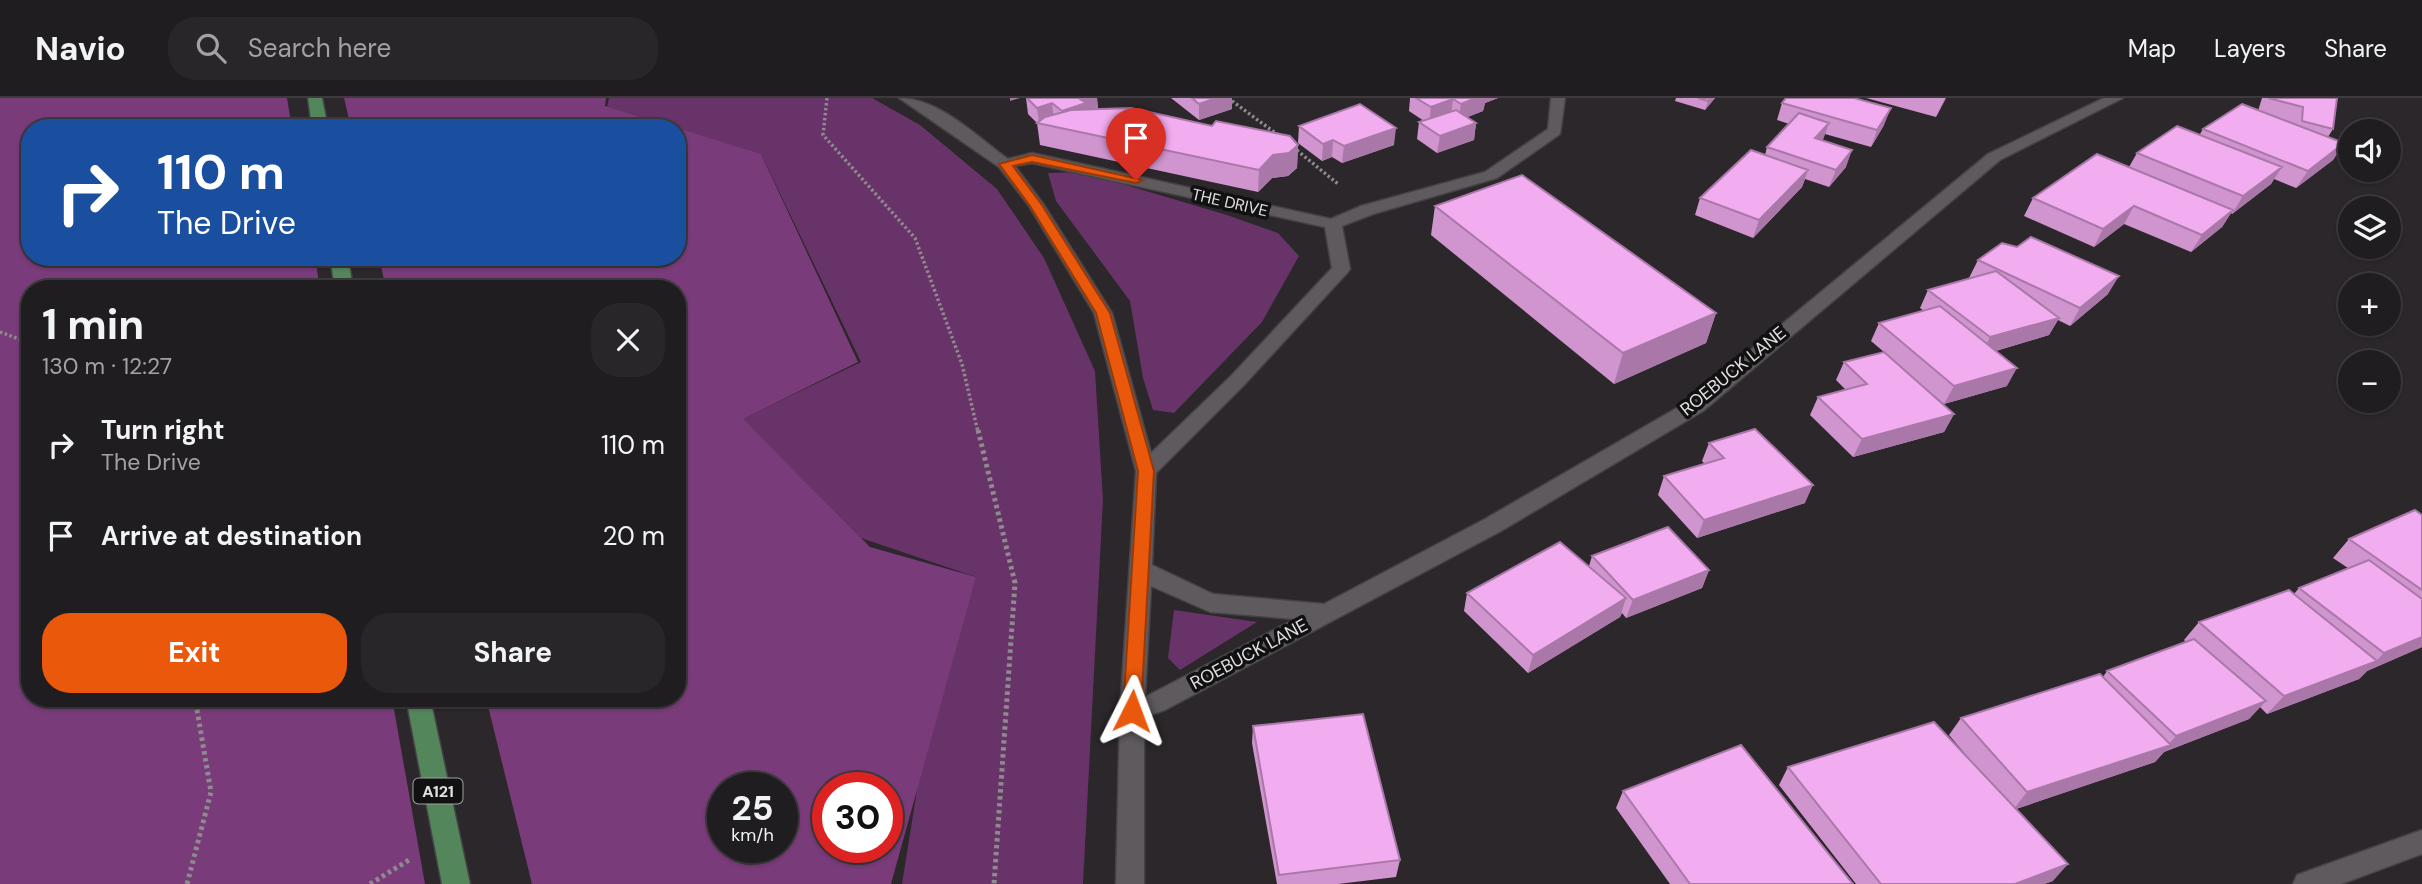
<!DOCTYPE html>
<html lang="en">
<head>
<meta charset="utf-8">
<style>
  body { margin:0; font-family:"DM Sans",sans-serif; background:#282629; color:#f1f3f6; height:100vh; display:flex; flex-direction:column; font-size:26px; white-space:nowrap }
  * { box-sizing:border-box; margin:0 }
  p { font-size:23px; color:#a2a2a5 }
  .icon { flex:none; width:38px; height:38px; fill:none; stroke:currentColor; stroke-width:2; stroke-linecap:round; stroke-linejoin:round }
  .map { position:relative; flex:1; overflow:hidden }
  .sheet { position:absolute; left:21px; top:182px; width:665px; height:427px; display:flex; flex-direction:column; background:#201d20; border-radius:28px; box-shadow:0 2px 5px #0004,0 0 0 2px #3d3b3e }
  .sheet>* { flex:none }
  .banner { position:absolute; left:21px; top:21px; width:665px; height:147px; border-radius:28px; box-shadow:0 2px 5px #0004,0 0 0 2px #3d3b3e; background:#1a4fa0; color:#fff; overflow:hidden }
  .buttons { position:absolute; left:2338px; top:21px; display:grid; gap:14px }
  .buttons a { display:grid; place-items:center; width:63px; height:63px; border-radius:50%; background:#201d20; box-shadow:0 2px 5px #0004,0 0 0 2px #3d3b3e; font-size:35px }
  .speed { position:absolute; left:707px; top:674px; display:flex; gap:14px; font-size:35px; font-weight:700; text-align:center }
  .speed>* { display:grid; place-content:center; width:91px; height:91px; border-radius:50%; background:#201d20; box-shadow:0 2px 5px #0004,0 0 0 2px #3d3b3e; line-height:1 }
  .speed small { font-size:18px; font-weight:400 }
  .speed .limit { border:10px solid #d22; background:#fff; color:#111 }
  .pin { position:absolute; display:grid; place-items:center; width:60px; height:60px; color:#fff; margin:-72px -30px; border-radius:50% 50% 50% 0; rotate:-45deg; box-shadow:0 0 7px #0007 }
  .pin .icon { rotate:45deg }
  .me { position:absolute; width:77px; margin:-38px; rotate:3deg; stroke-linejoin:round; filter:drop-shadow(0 0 5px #0008) }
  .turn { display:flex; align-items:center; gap:24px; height:147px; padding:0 21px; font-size:32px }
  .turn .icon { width:91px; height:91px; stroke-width:2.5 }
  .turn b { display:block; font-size:49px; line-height:60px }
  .round { display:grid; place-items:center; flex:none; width:74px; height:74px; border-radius:28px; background:#282629 }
  .head { display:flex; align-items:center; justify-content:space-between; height:119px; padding:0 21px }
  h1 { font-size:42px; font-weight:700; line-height:52px }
  .cta { display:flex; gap:14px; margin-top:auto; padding:14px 21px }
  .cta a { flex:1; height:80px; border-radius:28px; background:#ea580c; color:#fff; font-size:28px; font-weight:700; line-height:80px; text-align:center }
  .cta a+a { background:#282629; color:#f1f3f6 }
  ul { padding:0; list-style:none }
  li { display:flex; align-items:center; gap:21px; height:91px; padding:0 21px }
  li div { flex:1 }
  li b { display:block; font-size:26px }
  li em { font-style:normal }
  header { display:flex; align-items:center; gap:42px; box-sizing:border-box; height:98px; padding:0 35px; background:#201d20; border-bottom:2px solid #3d3b3e }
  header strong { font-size:33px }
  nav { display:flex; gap:38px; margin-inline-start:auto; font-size:24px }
  .search { width:490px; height:63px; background:#282629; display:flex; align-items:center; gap:18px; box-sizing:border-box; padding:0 24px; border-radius:28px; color:#a2a2a5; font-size:26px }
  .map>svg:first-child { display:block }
  .green { fill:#683368 }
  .forest { fill:#793b79; fill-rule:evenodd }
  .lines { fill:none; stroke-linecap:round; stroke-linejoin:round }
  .minor-casing { stroke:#454245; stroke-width:3 }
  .major-casing { stroke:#454245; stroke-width:3 }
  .path-far1 { stroke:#8e8a8d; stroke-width:3.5; stroke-dasharray:2.5 2.5; stroke-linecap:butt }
  .path { stroke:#8e8a8d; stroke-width:5; stroke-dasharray:3.5 3.5; stroke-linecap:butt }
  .minor { fill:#5e5a5e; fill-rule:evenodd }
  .major { fill:#54865b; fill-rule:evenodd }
  .wall { fill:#d094ce }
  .shaded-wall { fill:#a978a8 }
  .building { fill:#f2acf0; stroke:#a978a8; stroke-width:2 }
  .route { fill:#ea580c; stroke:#983908; stroke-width:2 }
  .labels { text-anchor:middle; stroke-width:7; stroke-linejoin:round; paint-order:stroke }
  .far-street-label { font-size:16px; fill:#e2dfe2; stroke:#121112 }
  .shield { fill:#121112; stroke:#a4a1a4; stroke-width:2 }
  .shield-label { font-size:16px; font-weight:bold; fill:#e2dfe2 }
  .street-label { font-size:18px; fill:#e2dfe2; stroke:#121112 }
</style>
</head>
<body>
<header>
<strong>Navio</strong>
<div class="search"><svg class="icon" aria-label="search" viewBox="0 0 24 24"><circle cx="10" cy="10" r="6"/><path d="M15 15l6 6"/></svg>Search here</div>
<nav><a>Map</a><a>Layers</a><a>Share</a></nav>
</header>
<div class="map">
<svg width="2422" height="786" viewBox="0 0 2422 786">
  <rect width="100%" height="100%" fill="#2b272a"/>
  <path class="green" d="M609,0H872L920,27L997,91L1044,160L1095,273L1103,402L1083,786H902L931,604L976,479L861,440L742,321L861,264L762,58L607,9Z
    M1082,74L1227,117L1278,135L1299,158L1262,224L1174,315L1153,312L1143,280L1130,203L1056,103L1048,75Z
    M1174,512L1257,524L1180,572L1168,560Z"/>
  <path class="forest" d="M0,0H287L292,30H30V159H315L320,191H30V600H392L425,786H0Z
    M344,0H606L605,8L675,30H351Z
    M677,30L761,56L858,264L743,321L870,449L976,479L891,786H532L486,600H677V191H386L379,159H677ZM723,690H782V749H723ZM828,690H887V749H828Z"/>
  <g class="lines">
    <g class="minor-casing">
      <path id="minor" d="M899,0C939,0 976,38 1008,61L1032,55L1331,121L1361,108L1485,74L1548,31L1551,0H1565L1560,36L1497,80L1373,116L1342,128L1350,171L1347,175L1245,286L1156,375L1152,467L1213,496L1324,506L1485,421L1689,303L1988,56L2104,0H2123L2000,62L1703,313L1501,433L1165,612L1144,619V786H1116L1120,613L1136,373L1094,215L1029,108L999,69ZM1032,65L1325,129L1332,170L1231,278L1151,355L1112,215L1044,107L1015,68ZM1151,488L1210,514L1295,521L1145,599Z
        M2422,732V756L2341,786H2293L2297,777Z"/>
    </g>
    <g class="major-casing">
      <path id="major" d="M308,0H322L328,30H312Z
        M330,159H348L353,191H335Z
        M406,600H430L470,786H442Z"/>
    </g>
    <path class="path-far1" d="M827,0L823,37L915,140L962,266L978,334
      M1228,0L1278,37
      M1293,49L1338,86
      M0,234L30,245"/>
    <path class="path" d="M978,332L1015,485L994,786
      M187,786L211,694L195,600
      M370,786L409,762"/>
    <use href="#minor" class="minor"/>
    <use href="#major" class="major"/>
  </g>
  <path class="wall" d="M1026,0H1097L1098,11L1298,47L1297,70L1288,78L1272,80L1258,94L1040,47L1037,25L1028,16Z
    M1171,0H1232V11L1199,22Z
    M1410,0H1498L1485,5L1483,13L1467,19L1476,25L1474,42L1437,55L1417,41L1419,24L1424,23L1409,13Z
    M1676,0H1715L1705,12L1675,3Z
    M1866,0H1946L1936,19Z
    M2262,0H2337L2333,31L2328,39L2344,45L2333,62L2296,90L2274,81L2271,86L2232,116L2231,115L2222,129L2191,154L2124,126L2094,149L2024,118L2033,100L2129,69L2137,55L2200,36L2203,31L2258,13Z
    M1782,5L1884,27L1871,49L1825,36L1822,42L1846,69L1829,89L1805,81L1802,89L1753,140L1695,117L1700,100L1765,57L1767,49L1789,26L1777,22Z
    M1299,28L1394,47L1342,65L1332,59L1322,63L1298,45Z
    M1435,108L1716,215L1706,245L1614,286L1431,137Z
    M1978,162L2108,196L2070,228L2058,222L2049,237L1996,253L2007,288L1944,306L1899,268L1954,316L1944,334L1853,359L1810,317L1818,299L1846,292L1836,282L1844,264L1884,254L1871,243L1879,225L1924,213L1920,210L1928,192L1970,180H1969Z
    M1709,345L1805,405L1697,440L1658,397L1664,378L1705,366L1702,363Z
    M2422,417V549L2367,573L2359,581L2267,616L2260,609L2249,621L2164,654L2155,664L2016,711L2053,783L2044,786H1856L1779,687L1788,669L1966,657L1949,637L1961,620L2103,579L2107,573L2186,544L2184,542L2199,524L2294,496L2299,490L2348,470L2333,460L2349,441Z
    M1592,458L1709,472L1702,490L1626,520L1622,515L1620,519L1528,575L1464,513L1467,495L1589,468Z
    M1253,628L1400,762L1396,779L1338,786H1277L1252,645Z
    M1623,693L1853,786H1670L1616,710Z"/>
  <path class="shaded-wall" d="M1010,0H1020L1010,3Z
    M1083,0H1097L1098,12L1063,29L1062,13Z
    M1216,0H1232V11L1199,22V6Z
    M1476,0H1498L1485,5L1483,13L1458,23L1461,6Z
    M1710,0H1715L1705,12L1708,3Z
    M1945,0H1946L1936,19Z
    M1453,1L1451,18L1429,26L1431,9Z
    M1052,5L1054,22L1039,25L1037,10Z
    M1891,10L1884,27L1871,49L1877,32Z
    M1476,25L1474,42L1437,55L1440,38Z
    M1829,25L1823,42L1809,57L1815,40Z
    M1396,30L1394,47L1342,65L1344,48Z
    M1333,42L1332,59L1322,63L1323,46Z
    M2344,45L2333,62L2296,90L2308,73Z
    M1298,47L1297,70L1288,78L1272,80L1258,94L1259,72L1273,57Z
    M1852,52L1846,69L1829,89L1836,72Z
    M2282,69L2271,86L2232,116L2243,98Z
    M1808,72L1802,89L1753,140L1759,122Z
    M2134,108L2124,126L2094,149L2103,131Z
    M2233,112L2222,129L2191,154L2202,137Z
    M2119,178L2108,196L2070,228L2080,210Z
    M1716,215L1706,245L1614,286L1623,255Z
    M2059,220L2049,237L1981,257L1990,239Z
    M2017,270L2007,288L1944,306L1954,288Z
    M1954,316L1944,334L1853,359L1862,341Z
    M1813,387L1805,405L1697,440L1704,422Z
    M1709,472L1702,490L1626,520L1633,502Z
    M1626,500L1620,519L1528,575L1533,557Z
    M2422,539V549L2367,573L2359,581L2267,616L2284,598L2375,564L2384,555Z
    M2266,603L2249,621L2164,654L2155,664L2013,712L2027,694L2167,648L2176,638Z
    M2068,766L2053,783L2044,786H2015Z"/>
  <path class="building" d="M1027,0H1083L1080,1L1086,5L1062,13L1052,5L1037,10Z
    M1192,0H1216L1199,6Z
    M1416,0H1476L1461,6L1453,1L1431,9Z
    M1698,0H1710L1708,3Z
    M1786,0H1854L1891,10L1877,32L1782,5Z
    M2268,0H2337L2333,31L2302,23L2303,9Z
    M1360,6L1396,30L1344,48L1333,42L1323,46L1299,28Z
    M2242,6L2344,45L2308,73L2203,31Z
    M1131,10L1212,28L1216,23L1290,38L1298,47L1289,55L1273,57L1259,72L1037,25L1045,19L1071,12Z
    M1456,12L1476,25L1440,38L1419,24Z
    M1799,15L1829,25L1815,40L1852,52L1836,72L1767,49Z
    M2177,28L2282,69L2243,98L2137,55Z
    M1751,52L1808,72L1759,122L1700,100Z
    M2097,56L2233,112L2202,137L2134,108L2103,131L2033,100Z
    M1522,77L1716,215L1623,255L1435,108Z
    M2031,139L2119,178L2080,210L1978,162L2002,145L2017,149Z
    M1996,173L2059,220L1990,239L1928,192Z
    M1940,208L2017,270L1954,288L1879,225Z
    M1884,254L1954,316L1862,341L1818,299L1867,286L1844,264Z
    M1755,331L1813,387L1704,422L1664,378L1724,360L1709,345Z
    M2415,412L2422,417V492L2349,441Z
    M1668,429L1709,472L1633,502L1592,458Z
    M1560,444L1626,500L1533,557L1467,495Z
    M2369,462L2422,501V539L2384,555L2299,490Z
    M2289,492L2377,563L2284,598L2199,524Z
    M2194,541L2266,603L2176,638L2107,573Z
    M2100,576L2171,647L2027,694L1961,620Z
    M1363,616L1400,762L1279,777L1253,628Z
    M1934,624L2068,766L2015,786H1881L1788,669Z
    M1741,647L1853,786H1690L1623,693Z"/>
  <path class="route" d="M1032,57L1143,82L1136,85L1032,64L1013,68L1042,107L1110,215L1154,373L1141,613L1138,618H1125L1123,613L1138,373L1096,215L1030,108L999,66Z"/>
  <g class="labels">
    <g class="far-street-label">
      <text transform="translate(1230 104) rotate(13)" y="6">THE DRIVE</text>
    </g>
    <rect class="shield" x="413.5" y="680.5" width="49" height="25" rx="5"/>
    <g class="shield-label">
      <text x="438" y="699">A121</text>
    </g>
    <g class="street-label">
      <text transform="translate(1733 273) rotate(-39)" y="6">ROEBUCK LANE</text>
      <text transform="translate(1249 556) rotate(-28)" y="6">ROEBUCK LANE</text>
    </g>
  </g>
</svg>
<div class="buttons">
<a><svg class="icon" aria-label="sound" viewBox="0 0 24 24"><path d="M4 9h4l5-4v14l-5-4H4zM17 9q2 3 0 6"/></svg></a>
<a><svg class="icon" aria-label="layers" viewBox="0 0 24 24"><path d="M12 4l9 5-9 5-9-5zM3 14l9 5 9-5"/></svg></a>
<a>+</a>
<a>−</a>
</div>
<div class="speed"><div>25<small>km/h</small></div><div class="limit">30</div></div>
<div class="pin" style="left:1136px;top:82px;background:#d93025"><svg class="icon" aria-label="arrive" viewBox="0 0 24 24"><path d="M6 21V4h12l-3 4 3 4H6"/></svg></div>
<svg class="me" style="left:1132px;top:613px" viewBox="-20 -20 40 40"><path d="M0-17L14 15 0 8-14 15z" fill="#ea580c" stroke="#fff" stroke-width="4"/></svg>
<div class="banner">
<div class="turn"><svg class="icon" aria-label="right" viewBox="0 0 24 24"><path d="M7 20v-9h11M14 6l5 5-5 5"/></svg><div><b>110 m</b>The Drive</div></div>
</div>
<section class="sheet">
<div class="head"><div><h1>1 min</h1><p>130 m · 12:27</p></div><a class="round"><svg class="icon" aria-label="close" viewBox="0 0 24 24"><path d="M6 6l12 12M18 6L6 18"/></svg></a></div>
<ul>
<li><svg class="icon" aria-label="right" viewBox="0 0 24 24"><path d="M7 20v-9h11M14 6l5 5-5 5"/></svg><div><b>Turn right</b><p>The Drive</p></div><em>110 m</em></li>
<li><svg class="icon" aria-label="arrive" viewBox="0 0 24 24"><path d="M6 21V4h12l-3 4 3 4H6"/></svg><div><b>Arrive at destination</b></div><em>20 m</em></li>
</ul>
<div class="cta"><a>Exit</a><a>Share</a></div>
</section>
</div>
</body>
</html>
